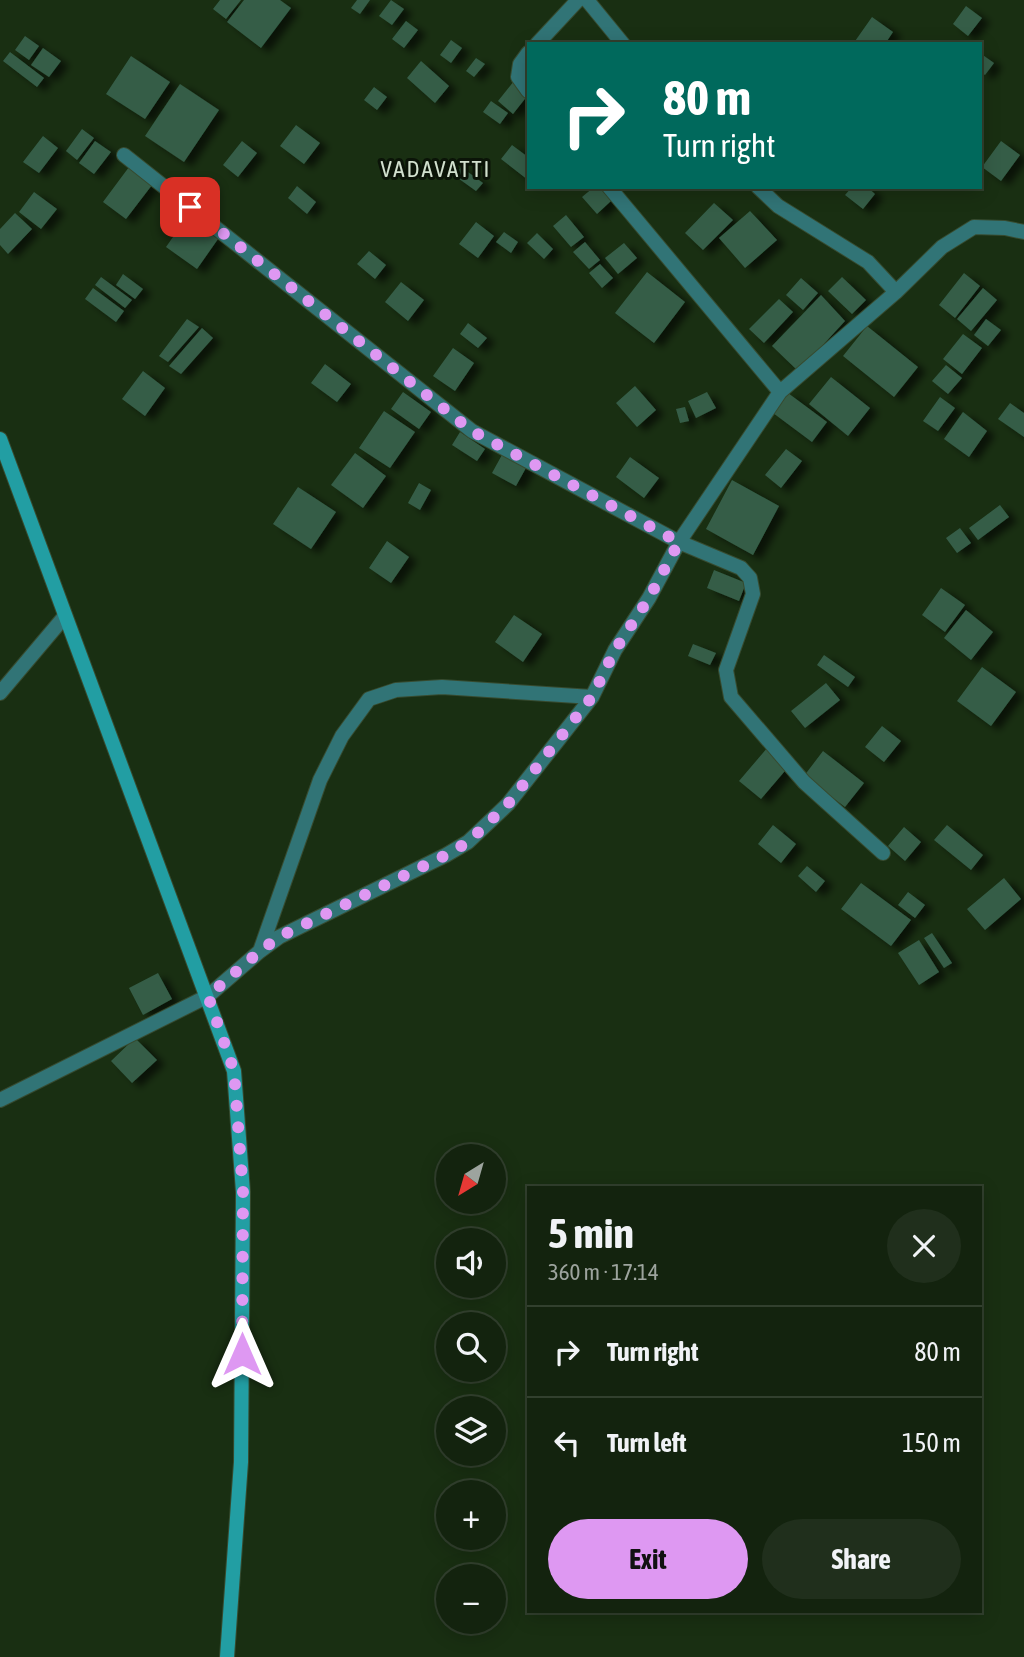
<!DOCTYPE html>
<html lang="en">
<head>
<meta charset="utf-8">
<style>
  body { margin:0; font-family:"Asap Condensed",sans-serif; background:#202f1c; color:#f1f3f6; height:100vh; display:flex; flex-direction:column; font-size:26px; white-space:nowrap }
  * { box-sizing:border-box; margin:0 }
  p { font-size:23px; color:#9da49e }
  .icon { flex:none; width:38px; height:38px; fill:none; stroke:currentColor; stroke-width:2; stroke-linecap:round; stroke-linejoin:round }
  .map { position:relative; flex:1; overflow:hidden }
  .drawer { position:absolute; left:527px; top:1186px; width:455px; height:427px; display:flex; flex-direction:column; background:#13230e; border-radius:0px; box-shadow:0 4px 18px #0003,0 0 0 2px #32402e }
  .drawer>* { flex:none }
  .guide { position:absolute; left:527px; top:42px; width:455px; height:147px; border-radius:0px; box-shadow:0 4px 18px #0003,0 0 0 2px #32402e; background:#00695c; color:#fff; overflow:hidden }
  .needle { width:46px; rotate:217deg }
  .buttons { position:absolute; left:436px; top:1144px; display:grid; gap:14px }
  .buttons a { display:grid; place-items:center; width:70px; height:70px; border-radius:50%; background:#13230e; box-shadow:0 4px 18px #0003,0 0 0 2px #32402e; font-size:35px }
  .pin { position:absolute; display:grid; place-items:center; width:60px; height:60px; color:#fff; margin:-30px; border-radius:14px; box-shadow:0 4px 10px #0006 }
  .me { position:absolute; width:77px; margin:-38px; rotate:0deg; stroke-linejoin:round; filter:drop-shadow(0 0 5px #0008) }
  .turn { display:flex; align-items:center; gap:24px; height:147px; padding:0 21px; font-size:32px }
  .turn .icon { width:91px; height:91px; stroke-width:2.5 }
  .turn b { display:block; font-size:49px; line-height:60px }
  .round { display:grid; place-items:center; flex:none; width:74px; height:74px; border-radius:37px; background:#202f1c }
  .head { display:flex; align-items:center; justify-content:space-between; height:119px; padding:0 21px }
  h1 { font-size:42px; font-weight:700; line-height:52px }
  .primary-button { display:flex; gap:14px; margin-top:auto; padding:14px 21px }
  .primary-button a { flex:1; height:80px; border-radius:42px; background:#de98f2; color:#111; font-size:28px; font-weight:700; line-height:80px; text-align:center }
  .primary-button a+a { background:#202f1c; color:#f1f3f6 }
  ul { padding:0; list-style:none }
  li { display:flex; align-items:center; gap:21px; height:91px; padding:0 21px; border-top:2px solid #32402e }
  li div { flex:1 }
  li b { display:block; font-size:26px }
  li em { font-style:normal }
  .map>svg:first-child { display:block }
  .building { fill:#355d47; filter:url(#shadow) }
  .lines { fill:none; stroke-linecap:round; stroke-linejoin:round }
  .street-casing { stroke:#374b30; stroke-width:16 }
  .secondary-casing { stroke:#374b30; stroke-width:16 }
  .street { stroke:#317476; stroke-width:14 }
  .secondary { stroke:#229ea3; stroke-width:14 }
  .route { stroke:#de98f2; stroke-width:12; stroke-dasharray:0 21.6 }
  .labels { text-anchor:middle; stroke-width:6; stroke-linejoin:round; paint-order:stroke }
  .quarter-label { font-size:23px; letter-spacing:2px; fill:#d2e0ce; stroke:#0b1408 }
</style>
</head>
<body>
<div class="map">
<svg width="1024" height="1657" viewBox="0 0 1024 1657">
  <defs>
    <filter id="shadow"><feDropShadow dx="8" dy="4.5" stdDeviation="3.5" flood-color="#0009"/></filter>
  </defs>
  <rect width="100%" height="100%" fill="#192f12"/>
  <path class="building" d="M220,0H241L226,19L213,9Z
    M244,0H280L291,8L261,48L227,22Z
    M357,0H370L360,14L351,8Z
    M391,0L404,9L392,25L379,16Z
    M966,6L982,18L968,36L953,24Z
    M872,17L893,32L885,44H853Z
    M406,21L418,30L404,48L392,39Z
    M25,36L39,46L29,60L15,50Z
    M451,40L462,48L451,63L440,55Z
    M43,48L61,61L49,77L31,65Z
    M10,52L44,78L37,87L3,61Z
    M980,53L994,63L985,75L980,72Z
    M131,56L170,82L145,119L106,94Z
    M476,58L485,64L474,77L466,71Z
    M421,61L449,86L435,103L407,78Z
    M514,81L528,95L513,114L498,101Z
    M180,84L219,110L184,162L145,136Z
    M374,87L387,97L377,110L364,100Z
    M491,101L508,113L500,124L483,112Z
    M296,125L320,143L304,164L280,146Z
    M82,129L94,138L77,160L66,151Z
    M43,136L58,148L39,173L23,162Z
    M95,141L111,152L94,174L79,163Z
    M242,141L257,153L238,177L223,165Z
    M1001,141L1020,155L1001,181L982,167Z
    M512,145L528,157V180L501,159Z
    M129,167L152,185L126,219L103,202Z
    M461,167L483,183L476,191L455,176Z
    M297,186L316,202L307,214L288,198Z
    M594,187H599L611,201L597,214L582,197Z
    M852,187H867L875,194L863,209L845,195Z
    M34,192L57,209L41,229L19,212Z
    M714,203L733,220L703,250L685,233Z
    M750,211L777,240L745,268L719,238Z
    M15,213L32,229L8,254L0,245V229Z
    M566,215L584,237L571,247L553,226Z
    M187,217L218,239L197,269L166,247Z
    M476,222L494,236L478,258L459,244Z
    M504,232L518,242L511,253L496,242Z
    M537,233L553,249L544,259L527,243Z
    M585,242L600,260L589,269L573,252Z
    M624,243L637,258L618,274L605,258Z
    M369,251L386,265L375,279L357,264Z
    M600,264L613,278L602,288L589,273Z
    M647,272L685,302L654,343L615,313Z
    M964,273L980,286L955,318L939,305Z
    M123,274L143,289L135,299L116,285Z
    M101,277L132,300L125,308L95,285Z
    M842,277L866,300L852,314L828,291Z
    M801,278L818,293L803,310L786,295Z
    M401,282L424,300L408,321L385,302Z
    M93,288L124,311L116,322L85,299Z
    M983,288L997,300L971,331L957,319Z
    M821,295L845,321L821,347L797,370L772,346Z
    M779,299L793,312L764,343L749,329Z
    M187,319L199,327L168,362L159,356Z
    M986,319L1001,330L988,346L974,335Z
    M468,323L487,338L478,348L460,334Z
    M867,326L918,367L894,397L843,356Z
    M202,328L213,338L181,374L169,366Z
    M963,334L982,348L962,374L943,359Z
    M453,348L474,363L455,391L433,376Z
    M325,364L351,384L337,402L311,383Z
    M946,365L962,378L948,394L932,381Z
    M143,371L165,388L145,416L122,399Z
    M831,377L870,408L848,436L809,404Z
    M635,386L656,410L637,427L616,403Z
    M403,392L431,412L419,429L391,409Z
    M707,392L716,408L696,418L688,401Z
    M788,393L827,422L812,442L773,413Z
    M940,397L955,408L938,431L923,421Z
    M1010,403L1024,413V437L998,419Z
    M685,407L689,421L680,423L676,409Z
    M384,411L415,432L390,468L359,448Z
    M963,412L987,431L969,457L944,439Z
    M460,432L485,449L477,461L452,445Z
    M786,449L802,461L781,488L765,475Z
    M355,453L386,476L363,508L331,485Z
    M503,453L527,466L516,486L492,473Z
    M630,457L659,478L644,498L616,477Z
    M732,480L779,506L753,555L706,529Z
    M419,483L431,490L420,510L408,503Z
    M298,487L336,512L311,549L273,524Z
    M1000,505L1009,517L978,540L969,528Z
    M960,528L971,543L957,553L946,538Z
    M387,541L409,557L391,583L369,568Z
    M714,570L746,583L739,601L707,588Z
    M941,588L965,605L945,632L922,615Z
    M966,610L993,632L971,660L944,638Z
    M514,615L542,634L523,662L495,642Z
    M693,644L716,653L710,665L688,656Z
    M824,655L855,677L848,687L817,665Z
    M982,667L1016,692L991,726L957,701Z
    M826,683L840,700L805,728L791,711Z
    M882,726L901,741L884,762L865,747Z
    M768,747L790,765L761,799L739,781Z
    M823,751L864,783L845,807L804,776Z
    M773,825L796,844L781,863L758,844Z
    M947,825L983,855L971,870L934,840Z
    M904,827L921,842L905,861L888,846Z
    M807,866L825,881L816,892L798,876Z
    M1004,878L1021,899L985,930L967,909Z
    M861,883L911,920L891,946L841,909Z
    M908,892L925,905L915,918L898,905Z
    M932,933L952,963L944,968L924,938Z
    M919,940L939,972L919,985L898,953Z
    M158,973L172,999L143,1015L129,988Z
    M135,1038L157,1060L132,1083L111,1061Z"/>
  <g class="lines">
    <g class="street-casing">
      <path id="street" d="M587,0L623,44
        M537,44L578,0
        M528,53L520,64L518,77L528,91
        M124,155L472,431L679,542L741,568L750,578L753,594L726,670L731,697L804,782L883,853
        M609,187L780,392
        M758,187L778,206L868,262L896,292
        M0,693L65,616
        M260,951L320,780L342,736L369,699L396,690L442,687L592,697
        M0,1100L208,996L260,951L279,937L446,855L468,842L508,804L592,697L615,650L649,598L679,542L780,392L896,292L942,247L974,227L1005,228L1024,232"/>
    </g>
    <g class="secondary-casing">
      <path id="secondary" d="M0,439L234,1071L243,1192L241,1462L227,1657"/>
    </g>
    <use href="#street" class="street"/>
    <use href="#secondary" class="secondary"/>
  </g>
  <g class="lines">
    <path class="route" d="M190,207L472,431L679,542L649,598L615,650L592,697L508,804L468,842L446,855L279,937L260,951L208,996L234,1071L243,1192L242,1354"/>
  </g>
  <g class="labels">
    <g class="quarter-label">
      <text x="436" y="177">VADAVATTI</text>
    </g>
  </g>
</svg>
<div class="buttons">
<a><svg class="needle" viewBox="-14 -14 28 28"><path d="M0-13l5 13h-10z" fill="#e53935"/><path d="M0 13l5-13h-10z" fill="#9da49e"/></svg></a>
<a><svg class="icon" aria-label="sound" viewBox="0 0 24 24"><path d="M4 9h4l5-4v14l-5-4H4zM17 9q2 3 0 6"/></svg></a>
<a><svg class="icon" aria-label="search" viewBox="0 0 24 24"><circle cx="10" cy="10" r="6"/><path d="M15 15l6 6"/></svg></a>
<a><svg class="icon" aria-label="layers" viewBox="0 0 24 24"><path d="M12 4l9 5-9 5-9-5zM3 14l9 5 9-5"/></svg></a>
<a>+</a>
<a>−</a>
</div>
<div class="pin" style="left:190px;top:207px;background:#d93025"><svg class="icon" aria-label="arrive" viewBox="0 0 24 24"><path d="M6 21V4h12l-3 4 3 4H6"/></svg></div>
<svg class="me" style="left:242px;top:1354px" viewBox="-20 -20 40 40"><path d="M0-17L14 15 0 8-14 15z" fill="#de98f2" stroke="#fff" stroke-width="4"/></svg>
<div class="guide">
<div class="turn"><svg class="icon" aria-label="right" viewBox="0 0 24 24"><path d="M7 20v-9h11M14 6l5 5-5 5"/></svg><div><b>80 m</b>Turn right</div></div>
</div>
<section class="drawer">
<div class="head"><div><h1>5 min</h1><p>360 m · 17:14</p></div><a class="round"><svg class="icon" aria-label="close" viewBox="0 0 24 24"><path d="M6 6l12 12M18 6L6 18"/></svg></a></div>
<ul>
<li><svg class="icon" aria-label="right" viewBox="0 0 24 24"><path d="M7 20v-9h11M14 6l5 5-5 5"/></svg><div><b>Turn right</b></div><em>80 m</em></li>
<li><svg class="icon" aria-label="left" viewBox="0 0 24 24"><path d="M17 20v-9H6M10 6l-5 5 5 5"/></svg><div><b>Turn left</b></div><em>150 m</em></li>
</ul>
<div class="primary-button"><a>Exit</a><a>Share</a></div>
</section>
</div>
</body>
</html>
